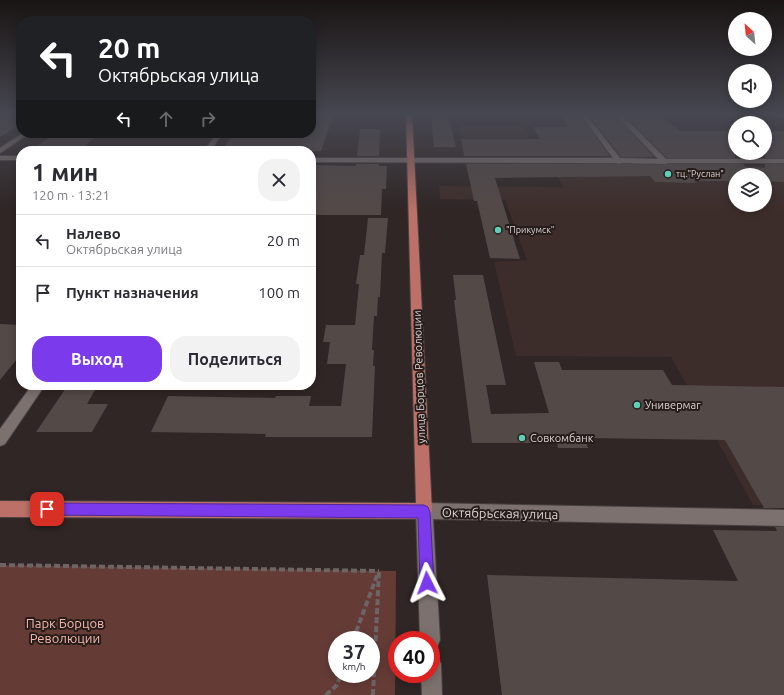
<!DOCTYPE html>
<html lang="ru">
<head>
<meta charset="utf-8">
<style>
  body { margin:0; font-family:Ubuntu,sans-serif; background:#f2f2f3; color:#2b2b33; height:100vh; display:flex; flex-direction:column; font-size:15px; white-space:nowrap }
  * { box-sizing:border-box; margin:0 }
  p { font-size:13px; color:#7c7c81 }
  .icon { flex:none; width:22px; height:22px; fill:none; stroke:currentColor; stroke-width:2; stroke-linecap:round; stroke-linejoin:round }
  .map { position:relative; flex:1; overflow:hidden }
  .drawer { position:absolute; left:16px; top:146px; width:300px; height:244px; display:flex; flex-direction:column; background:#fff; border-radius:16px; box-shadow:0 2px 10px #0003 }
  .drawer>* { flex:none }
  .banner { position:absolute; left:16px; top:16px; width:300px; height:122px; border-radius:16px; box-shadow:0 2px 10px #0003; background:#202124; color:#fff; overflow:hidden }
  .needle { width:26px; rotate:333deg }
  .fabs { position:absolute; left:728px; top:12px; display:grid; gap:8px }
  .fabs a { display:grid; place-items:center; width:44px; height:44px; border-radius:50%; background:#fff; box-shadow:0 2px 10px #0003; font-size:20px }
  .speed { position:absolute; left:328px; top:631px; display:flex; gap:8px; font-size:20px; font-weight:700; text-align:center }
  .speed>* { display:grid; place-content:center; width:52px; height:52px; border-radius:50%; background:#fff; box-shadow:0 2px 10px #0003; line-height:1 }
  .speed small { font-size:10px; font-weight:400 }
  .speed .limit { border:6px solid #d22; background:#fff; color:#111 }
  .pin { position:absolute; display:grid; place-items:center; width:34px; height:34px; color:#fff; margin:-17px; border-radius:8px; box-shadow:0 2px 6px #0006 }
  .me { position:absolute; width:44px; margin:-22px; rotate:357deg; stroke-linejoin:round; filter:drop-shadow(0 0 3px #0008) }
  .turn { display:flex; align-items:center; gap:14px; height:84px; padding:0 16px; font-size:18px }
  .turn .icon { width:52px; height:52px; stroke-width:2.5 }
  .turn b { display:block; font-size:28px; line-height:34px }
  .lanes { display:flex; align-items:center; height:38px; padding:0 16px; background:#0003; justify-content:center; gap:20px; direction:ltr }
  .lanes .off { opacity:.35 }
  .round { display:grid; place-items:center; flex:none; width:42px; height:42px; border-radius:16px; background:#f2f2f3 }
  .headline { display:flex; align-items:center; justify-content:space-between; height:68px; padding:0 16px }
  h1 { font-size:24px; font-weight:600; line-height:30px }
  .action { display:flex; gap:8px; margin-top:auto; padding:8px 16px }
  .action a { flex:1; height:46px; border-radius:16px; background:#7c3aed; color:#fff; font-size:16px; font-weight:600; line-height:46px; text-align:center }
  .action a+a { background:#f2f2f3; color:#2b2b33 }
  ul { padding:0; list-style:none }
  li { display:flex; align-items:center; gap:12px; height:52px; padding:0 16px; border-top:1px solid #e1e1e2 }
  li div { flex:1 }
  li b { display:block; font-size:15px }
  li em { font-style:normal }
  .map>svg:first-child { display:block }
  .built { fill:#3d2d2a; fill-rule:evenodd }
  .green { fill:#653b36; fill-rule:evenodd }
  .building { fill:#534947 }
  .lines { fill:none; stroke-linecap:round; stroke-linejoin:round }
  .minor-casing { stroke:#4a4241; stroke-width:2 }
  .major-casing { stroke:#4a4241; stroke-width:2 }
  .path { stroke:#6d6564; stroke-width:4; stroke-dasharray:6 3; stroke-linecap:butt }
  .minor { fill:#7c716f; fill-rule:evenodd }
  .major { fill:#bd7067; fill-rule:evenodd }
  .route { fill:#7c3aed; stroke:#51269a }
  .poi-dot { fill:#5eceb7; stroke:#261d1b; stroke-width:1.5 }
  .labels { text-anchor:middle; stroke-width:4; stroke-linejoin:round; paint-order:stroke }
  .far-poi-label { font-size:9px; fill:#dbd4d3; stroke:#261d1b; text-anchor:start }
  .street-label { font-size:11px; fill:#dbd4d3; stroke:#261d1b }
  .poi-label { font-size:11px; fill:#dbd4d3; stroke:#261d1b; text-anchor:start }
  .near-street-label { font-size:13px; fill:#dbd4d3; stroke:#261d1b }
  .near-park-label { font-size:13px; fill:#f8b6ac; stroke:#261d1b }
</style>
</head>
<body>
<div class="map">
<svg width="784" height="695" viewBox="0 0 784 695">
  <rect width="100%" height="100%" fill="#2f2625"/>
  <path class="built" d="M459,126H523L535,149H464Z
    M552,166H784V506L753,505L671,357L516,356L494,262L527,260L505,200L440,199L439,186L563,187ZM735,175H765V205H735Z"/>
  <path class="green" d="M0,565L396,571L395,695H0ZM337,640H371V674H337Z"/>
  <path class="building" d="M0,114H21V124L0,137Z
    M316,114H334L321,151H299L300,149H260L251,151L222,150L234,133H311V126Z
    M432,114H448L456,147H434L432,126Z
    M559,114H579L610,156H464L461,139H540L533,127H568Z
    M588,114H614L654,157H621Z
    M623,114H646L648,117L661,116L680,131H735V158H667Z
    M360,129H380L379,156H357Z
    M765,131H784V158H765Z
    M56,133H100L81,149L34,148Z
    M356,164H379V166H387L386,189H382L381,215H311V165L356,166Z
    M466,164H743L746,167L765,168V164H784V182L765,181V175H735V181H694L696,183L655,182L650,176L495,178L520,259L490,258L477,201H474Z
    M368,218H388L385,253H382L380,297H378L377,316H374L372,350H374L373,366H375L372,437H265L266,434L151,432L168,396L275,398L276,396H311L309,406H341L346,364H327L330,342H323L326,325H355L359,284H356L360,255H364Z
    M453,275H483L506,385H486L491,414L549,413L534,362H559L562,370H663L672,385L784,387V508H764L725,440L585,438L588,448H558L557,443H472L454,300H456Z
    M0,324L21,325V354L0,380Z
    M68,385H98L87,404H108L92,432H36Z
    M775,527H784V695H502L487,575L738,581L713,530L777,531Z"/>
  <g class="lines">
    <g class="minor-casing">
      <path id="minor" d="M580,114H586L620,158L658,159L615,114H621L666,159H784V163H668L665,164L622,163L619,164L616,163L311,162V158H613Z
        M779,114H784V118Z
        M23,133H30L0,153V148Z
        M217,133H223L210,151H204Z
        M0,156H21V160H0Z
        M32,385H45L5,444L0,446V429Z
        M424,503L784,510V526L433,519L440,640L437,647L431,649V640H420L416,511L418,505Z
        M431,654L438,657L441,664L442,695H422L421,674H431Z"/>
    </g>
    <g class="major-casing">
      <path id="major" d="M406,114H412L432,511L430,517L424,519L0,517V501L416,503Z"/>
    </g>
    <path class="path" d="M0,565L379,571
      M353,640L378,573
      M326,695L337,685L341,674
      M373,695L379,571"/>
    <use href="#minor" class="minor"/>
    <use href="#major" class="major"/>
  </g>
  <linearGradient id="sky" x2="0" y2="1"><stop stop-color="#1a1514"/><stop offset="0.54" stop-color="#474751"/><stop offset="1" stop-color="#474751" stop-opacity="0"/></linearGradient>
  <rect width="784" height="211" fill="url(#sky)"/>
  <path class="route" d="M47,503L424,505L428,507L430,512L434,583L432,588L427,590L422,588L420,583L418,518L47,515L43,513L41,509L43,505Z"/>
  <g class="poi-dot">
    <circle cx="668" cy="174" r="4"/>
    <circle cx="498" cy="230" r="4"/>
    <circle cx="637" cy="405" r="4"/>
    <circle cx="522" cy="438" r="4"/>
  </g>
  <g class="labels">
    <g class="far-poi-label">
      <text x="676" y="177">тц."Руслан"</text>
      <text x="506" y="233">"Прикумск"</text>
    </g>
    <g class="street-label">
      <text transform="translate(419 377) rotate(-92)" y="4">улица Борцов Революции</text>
    </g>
    <g class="poi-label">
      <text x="645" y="409">Универмаг</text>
      <text x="530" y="442">Совкомбанк</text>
    </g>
    <g class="near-street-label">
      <text transform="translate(500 513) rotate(1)" y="5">Октябрьская улица</text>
    </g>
    <g class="near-park-label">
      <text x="65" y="628">Парк Борцов<tspan x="65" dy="15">Революции</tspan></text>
    </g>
  </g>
</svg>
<div class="fabs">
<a><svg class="needle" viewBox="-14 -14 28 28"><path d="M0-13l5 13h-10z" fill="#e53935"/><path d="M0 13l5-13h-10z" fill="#7c7c81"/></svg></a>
<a><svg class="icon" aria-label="sound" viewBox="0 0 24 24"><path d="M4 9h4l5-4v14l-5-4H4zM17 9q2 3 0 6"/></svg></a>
<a><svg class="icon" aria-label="search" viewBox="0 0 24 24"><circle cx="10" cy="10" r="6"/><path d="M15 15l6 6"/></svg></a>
<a><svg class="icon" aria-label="layers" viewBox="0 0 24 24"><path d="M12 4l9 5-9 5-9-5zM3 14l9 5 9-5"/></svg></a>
</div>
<div class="speed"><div>37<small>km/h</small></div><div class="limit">40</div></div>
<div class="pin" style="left:47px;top:509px;background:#d93025"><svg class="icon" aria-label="arrive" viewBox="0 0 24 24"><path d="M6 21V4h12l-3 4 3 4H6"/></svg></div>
<svg class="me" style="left:427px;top:583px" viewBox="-20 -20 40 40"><path d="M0-17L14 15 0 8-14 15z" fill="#7c3aed" stroke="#fff" stroke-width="4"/></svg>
<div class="banner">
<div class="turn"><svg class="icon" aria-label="left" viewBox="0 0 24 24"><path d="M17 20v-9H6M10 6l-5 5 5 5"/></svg><div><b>20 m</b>Октябрьская улица</div></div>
<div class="lanes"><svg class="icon" aria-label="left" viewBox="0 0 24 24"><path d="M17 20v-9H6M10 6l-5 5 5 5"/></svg><svg class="icon off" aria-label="ahead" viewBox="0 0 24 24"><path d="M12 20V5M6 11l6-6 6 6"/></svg><svg class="icon off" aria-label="right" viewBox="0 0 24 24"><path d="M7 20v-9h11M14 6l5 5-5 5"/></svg></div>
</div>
<section class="drawer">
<div class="headline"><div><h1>1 мин</h1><p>120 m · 13:21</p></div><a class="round"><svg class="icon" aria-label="close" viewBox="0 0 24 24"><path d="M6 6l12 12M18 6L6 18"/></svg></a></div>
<ul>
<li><svg class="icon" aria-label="left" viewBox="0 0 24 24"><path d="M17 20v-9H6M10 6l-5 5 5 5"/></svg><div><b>Налево</b><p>Октябрьская улица</p></div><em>20 m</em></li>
<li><svg class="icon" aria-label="arrive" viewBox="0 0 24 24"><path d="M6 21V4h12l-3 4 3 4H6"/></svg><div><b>Пункт назначения</b></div><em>100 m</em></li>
</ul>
<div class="action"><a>Выход</a><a>Поделиться</a></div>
</section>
</div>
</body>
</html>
